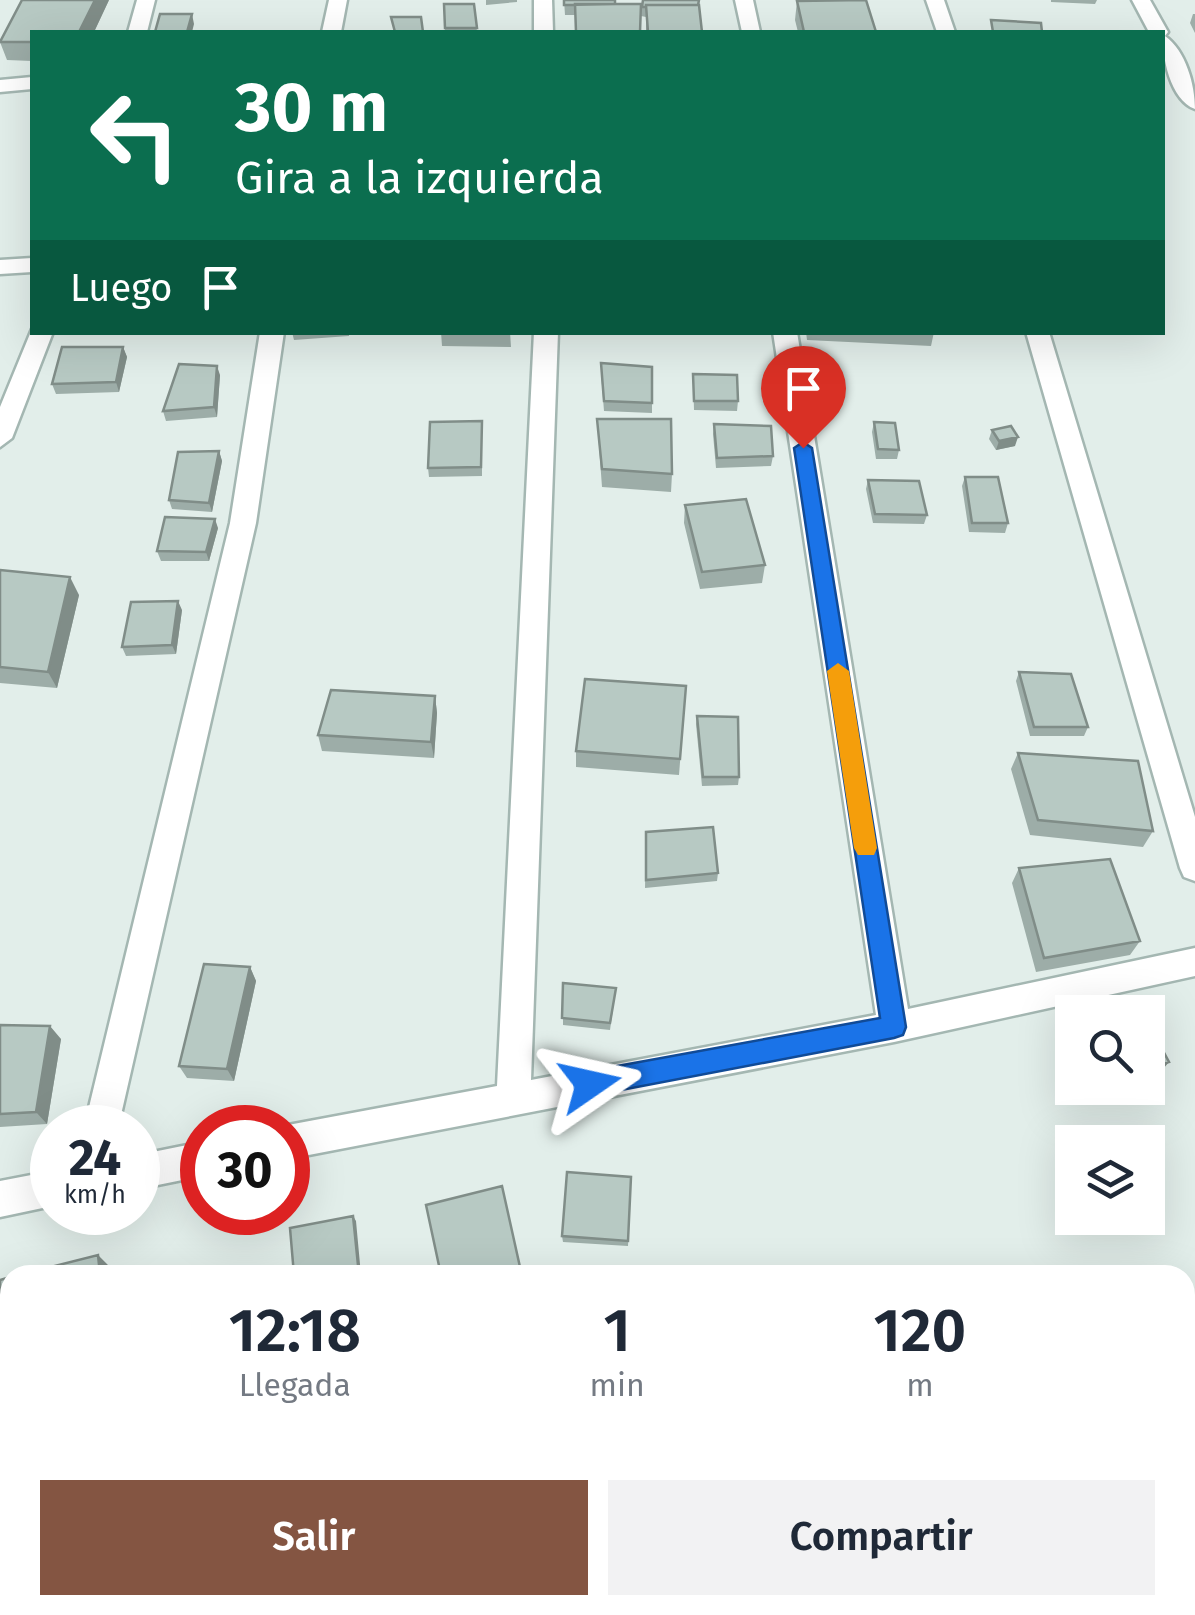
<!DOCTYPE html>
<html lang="es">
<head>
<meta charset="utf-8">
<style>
  body { margin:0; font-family:"Fira Sans",sans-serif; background:#f2f2f3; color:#1f2937; height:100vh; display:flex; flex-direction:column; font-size:38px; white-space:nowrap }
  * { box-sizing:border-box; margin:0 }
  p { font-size:32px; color:#747a83 }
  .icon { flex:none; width:55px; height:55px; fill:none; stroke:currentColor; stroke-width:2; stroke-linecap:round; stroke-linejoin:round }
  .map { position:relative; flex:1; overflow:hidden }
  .panel { position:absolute; left:0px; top:1265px; width:1195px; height:350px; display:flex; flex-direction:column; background:#fff; border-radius:30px 30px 0 0; box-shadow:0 10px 40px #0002 }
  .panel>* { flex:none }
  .hud { position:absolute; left:30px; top:30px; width:1135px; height:305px; border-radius:0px; box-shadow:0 10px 40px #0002; background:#0b6e4f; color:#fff; overflow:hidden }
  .tools { position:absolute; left:1055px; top:995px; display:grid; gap:20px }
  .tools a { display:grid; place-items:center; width:110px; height:110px; border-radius:0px; background:#fff; box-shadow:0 10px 40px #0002; font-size:50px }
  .speed { position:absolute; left:30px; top:1105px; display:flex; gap:20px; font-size:50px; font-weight:700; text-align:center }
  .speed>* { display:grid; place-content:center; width:130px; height:130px; border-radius:50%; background:#fff; box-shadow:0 10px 40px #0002; line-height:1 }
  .speed small { font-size:25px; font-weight:400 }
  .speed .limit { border:15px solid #d22; background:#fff; color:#111 }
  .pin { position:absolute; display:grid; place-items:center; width:85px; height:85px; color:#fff; margin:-102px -42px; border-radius:50% 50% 50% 0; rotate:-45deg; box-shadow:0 0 10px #0007 }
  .pin .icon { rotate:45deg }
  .me { position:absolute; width:110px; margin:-55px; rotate:79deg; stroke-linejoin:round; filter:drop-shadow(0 0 8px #0008) }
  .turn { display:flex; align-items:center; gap:35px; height:210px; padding:0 40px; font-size:45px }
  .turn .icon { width:130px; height:130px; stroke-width:2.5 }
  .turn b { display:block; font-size:70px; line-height:85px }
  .then { display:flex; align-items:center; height:95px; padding:0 40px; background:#0003; gap:20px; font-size:38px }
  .eta { display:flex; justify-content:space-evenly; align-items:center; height:170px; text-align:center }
  .eta b { font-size:60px; font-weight:600; line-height:70px }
  .button { display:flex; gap:20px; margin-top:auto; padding:20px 40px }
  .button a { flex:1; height:115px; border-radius:0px; background:#845542; color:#fff; font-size:40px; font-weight:600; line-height:115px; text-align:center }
  .button a+a { background:#f2f2f3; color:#1f2937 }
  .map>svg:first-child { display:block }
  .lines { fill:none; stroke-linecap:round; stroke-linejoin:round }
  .minor-casing { stroke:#a4b7b2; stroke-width:5 }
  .minor { fill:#fff; fill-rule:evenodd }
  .wall { fill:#9dada8 }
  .shaded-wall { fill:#808d88 }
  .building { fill:#b7c9c3; stroke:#808d88; stroke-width:2.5 }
  .route { fill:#1a73e8; stroke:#114b97; stroke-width:2.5 }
  .slow { fill:#f59e0b }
</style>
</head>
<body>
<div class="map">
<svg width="1195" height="1615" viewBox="0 0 1195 1615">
  <rect width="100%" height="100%" fill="#e2eeea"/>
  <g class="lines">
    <g class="minor-casing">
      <path id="minor" d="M137,0H155L147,32H128Z
        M329,0H347L341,32H322Z
        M534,0H552L553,32H534Z
        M735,0H753L760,32H742Z
        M926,0H944L955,32H937Z
        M1132,0H1150L1168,32L1165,36C1186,51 1195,85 1195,109C1170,100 1162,56 1162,32H1149Z
        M32,77V89L0,92V80Z
        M32,258V272L0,274V260Z
        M32,329V332H53L12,438L0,447V407Z
        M260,332H284L256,523L118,1128H84L230,523Z
        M534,332H558L531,1080L876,1015L773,332H797L908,1009L1195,948V976L894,1042L288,1159V1128H282L288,1125L497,1086Z
        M1026,332H1049L1195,817V881L1184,877L1180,868Z
        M202,1142V1176L138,1189V1155Z
        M52,1171V1206L0,1217V1181Z"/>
    </g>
    <use href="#minor" class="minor"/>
  </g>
  <path class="wall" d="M109,0L94,32H32V61L7,60L0,42Z
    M486,0H517V2L486,5Z
    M564,0H615L575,15H565Z
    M699,0L702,32H646V17L641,16L642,7Z
    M1051,0H1097L1095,4L1051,2Z
    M797,1L876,32H798L795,20Z
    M444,4H474L477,32H445Z
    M1193,14H1195V33L1190,23Z
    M292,332H349V336L294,340Z
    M441,332H510L511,347L442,346Z
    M806,332H934L931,346L807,340Z
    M123,347L127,357L119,392L56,394L52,384Z
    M652,367V413L604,411L601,373Z
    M693,374L738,401L737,411L694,410Z
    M220,375L217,417L166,421L163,411Z
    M597,419L672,474L671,492L602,487Z
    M482,421V476L429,477L428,468Z
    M874,422L899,450L897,459H876L872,432Z
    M714,424L773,456L771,466L716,468L713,434Z
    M992,430L1015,446L996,450L989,439Z
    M219,451L222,461L212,512L172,509L169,500Z
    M965,477L1008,523L1005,533L969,532L962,486Z
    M868,480L927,515L924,524L873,523L866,489Z
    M685,505L765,565L762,583L700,589L684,523Z
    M218,528L209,561H161L157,551Z
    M0,570L79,595L57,688L0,683Z
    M182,610L176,654L126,656L122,647Z
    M1019,672L1088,727L1084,736H1030L1016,681Z
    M686,686L679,775L576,767V751Z
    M435,696L437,713L434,758L322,751L318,735Z
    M697,716L739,777L738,785L702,786L696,724Z
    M1018,753L1153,831L1143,847L1030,835L1011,769Z
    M646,832L718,873L717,881L645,888Z
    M1019,868L1140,941L1130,955L1036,972L1012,883Z
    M250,967L256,981L234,1081L187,1078L179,1066Z
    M563,983L616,988L610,1030L563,1025Z
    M0,1025L61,1039L47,1124L0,1127Z
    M631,1177L628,1246L563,1242L562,1236Z
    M10,1277V1403L0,1405V1280Z"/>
  <path class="shaded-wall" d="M95,0H109L94,32H79Z
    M192,14L194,24L192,32H187Z
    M123,347L127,357L119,392L116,382Z
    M217,366L220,375L217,417L214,407Z
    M1018,437L1015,446L996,450L999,441Z
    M219,451L222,461L212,512L209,503Z
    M215,519L218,528L209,561L206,552Z
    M70,577L79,595L57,688L48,672Z
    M178,601L182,610L176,654L172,645Z
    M435,696L437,713L434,758L431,742Z
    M250,967L256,981L234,1081L227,1069Z
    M50,1026L61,1039L47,1124L36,1112Z
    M1169,1062L1163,1069L1148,1073V1068Z
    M353,1216L356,1221L361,1275H359Z
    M98,1255L108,1265L109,1275H100Z
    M520,1267L522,1275H488Z"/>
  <path class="building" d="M22,0H95L79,32H32V42H0Z
    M564,0H615V4L564,5Z
    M643,0H699L698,5H646V7H642Z
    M866,0L876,32H804L797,1Z
    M444,4H474L477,28H445Z
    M575,4H641L640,32H576Z
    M646,5H699L702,32H648Z
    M160,14H192L187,32H155Z
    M391,17H421L423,32H395Z
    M991,20L1041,23L1042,32H993Z
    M62,347H123L116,382L52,384Z
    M601,363L652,367V403L604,401Z
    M179,364L217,366L214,407L163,411Z
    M693,374L737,375L738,401H694Z
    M597,419H671L672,474L602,469Z
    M482,421L481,467L428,468L430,422Z
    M874,422L895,423L899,450L878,449Z
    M714,424L771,426L773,456L717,458Z
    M1011,426L1018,437L999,441L992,430Z
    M219,451L209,503L169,500L178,452Z
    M965,477H998L1008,523H972Z
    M868,480L919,481L927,515L875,514Z
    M746,499L765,565L702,572L685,505Z
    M165,517L215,519L206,552L157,551Z
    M0,570L70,577L48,672L0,667Z
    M178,601L172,645L122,647L131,602Z
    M1019,672L1071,674L1088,727H1034Z
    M585,679L686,686L680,759L576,751Z
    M331,690L435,696L431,742L318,735Z
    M697,716L738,717L739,777H703Z
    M1018,753L1138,761L1153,831L1038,820Z
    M713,827L718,873L646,880V832Z
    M1110,859L1140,941L1044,958L1019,868Z
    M204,964L250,967L227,1069L179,1066Z
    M563,983L616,988L610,1023L562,1018Z
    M1148,1023L1169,1062L1148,1068Z
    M0,1025L50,1026L36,1112L0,1114Z
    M567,1172L631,1177L628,1241L562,1236Z
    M502,1186L520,1267L488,1275H441L426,1205Z
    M353,1216L359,1275H294L290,1228Z
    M98,1255L100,1275H19Z
    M10,1277V1393L0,1395V1280Z"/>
  <path class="route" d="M803,442L812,448L906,1027L903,1035L894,1038L590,1096L580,1092L577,1084L580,1075L590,1071L880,1018L794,448Z"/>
  <path class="slow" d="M838,663L849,671L877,848L874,855H858L854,848L827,671Z"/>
</svg>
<div class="tools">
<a><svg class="icon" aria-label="search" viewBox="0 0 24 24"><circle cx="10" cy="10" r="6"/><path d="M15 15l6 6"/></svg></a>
<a><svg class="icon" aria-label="layers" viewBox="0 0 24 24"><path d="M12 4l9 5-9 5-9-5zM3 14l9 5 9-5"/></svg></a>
</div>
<div class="speed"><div>24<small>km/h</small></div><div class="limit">30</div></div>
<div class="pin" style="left:803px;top:448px;background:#d93025"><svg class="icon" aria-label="arrive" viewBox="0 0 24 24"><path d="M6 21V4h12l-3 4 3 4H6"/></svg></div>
<svg class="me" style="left:590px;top:1084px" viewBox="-20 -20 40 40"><path d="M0-17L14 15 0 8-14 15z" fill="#1a73e8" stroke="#fff" stroke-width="4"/></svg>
<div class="hud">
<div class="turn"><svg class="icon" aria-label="left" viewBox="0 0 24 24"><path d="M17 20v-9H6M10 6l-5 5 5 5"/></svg><div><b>30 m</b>Gira a la izquierda</div></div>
<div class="then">Luego<svg class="icon" aria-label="arrive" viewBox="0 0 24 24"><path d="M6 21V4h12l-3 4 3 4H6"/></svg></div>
</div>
<section class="panel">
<div class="eta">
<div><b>12:18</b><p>Llegada</p></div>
<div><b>1</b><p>min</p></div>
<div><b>120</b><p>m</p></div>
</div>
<div class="button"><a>Salir</a><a>Compartir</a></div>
</section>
</div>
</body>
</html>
